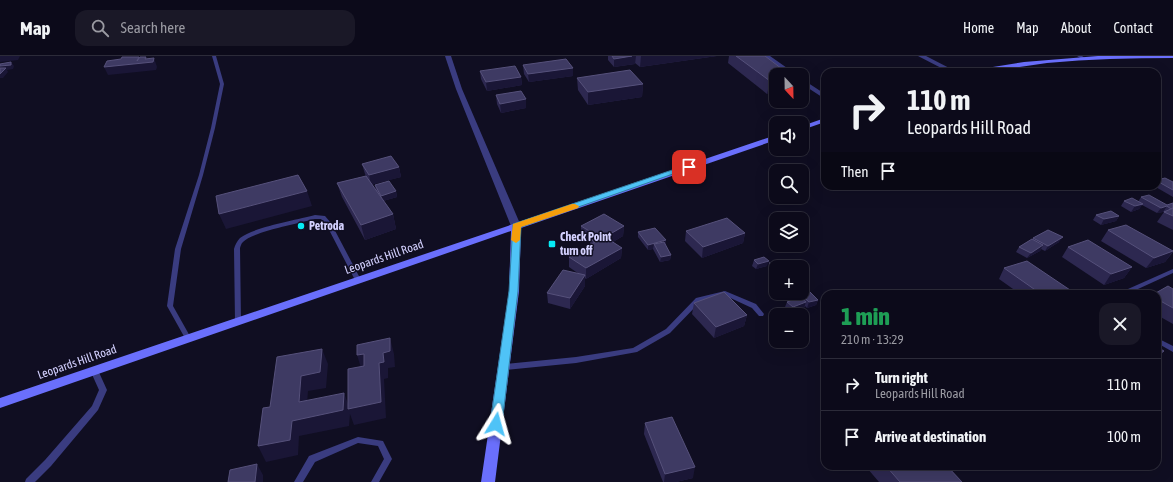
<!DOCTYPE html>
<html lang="en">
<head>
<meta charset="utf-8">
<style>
  body { margin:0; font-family:"Asap Condensed",sans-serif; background:#1a1827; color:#f1f3f6; height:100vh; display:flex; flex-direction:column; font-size:15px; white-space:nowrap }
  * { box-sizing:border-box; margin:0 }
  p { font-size:13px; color:#9a9aa2 }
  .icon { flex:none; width:22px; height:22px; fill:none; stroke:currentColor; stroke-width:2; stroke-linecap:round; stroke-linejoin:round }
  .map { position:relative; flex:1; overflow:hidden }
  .drawer { position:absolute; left:821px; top:234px; width:340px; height:180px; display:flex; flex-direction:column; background:#0c0a1a; border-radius:12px; box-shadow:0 4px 16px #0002,0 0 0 1px #2c2b39 }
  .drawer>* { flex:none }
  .banner { position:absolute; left:821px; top:12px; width:340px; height:122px; border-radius:12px; box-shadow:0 4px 16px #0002,0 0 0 1px #2c2b39; background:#0c0a1a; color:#f1f3f6; overflow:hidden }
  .needle { width:26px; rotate:158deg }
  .controls { position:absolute; left:769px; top:12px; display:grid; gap:8px }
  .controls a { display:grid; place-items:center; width:40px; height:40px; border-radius:8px; background:#0c0a1a; box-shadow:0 4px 16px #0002,0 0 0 1px #2c2b39; font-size:20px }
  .pin { position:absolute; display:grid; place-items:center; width:34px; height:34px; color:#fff; margin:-17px; border-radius:8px; box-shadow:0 2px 6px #0006 }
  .me { position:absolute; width:44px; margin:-22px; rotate:8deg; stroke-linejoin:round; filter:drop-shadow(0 0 3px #0008) }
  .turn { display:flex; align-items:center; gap:14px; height:84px; padding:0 20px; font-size:18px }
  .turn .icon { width:52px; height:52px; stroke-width:2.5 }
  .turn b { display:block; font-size:28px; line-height:34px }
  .then { display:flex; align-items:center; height:38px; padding:0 20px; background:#0003; gap:8px; font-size:15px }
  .round { display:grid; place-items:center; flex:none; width:42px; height:42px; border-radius:12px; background:#1a1827 }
  .overview { display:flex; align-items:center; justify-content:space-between; height:68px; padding:0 20px }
  h1 { font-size:24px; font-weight:800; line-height:30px; color:#1e9e55 }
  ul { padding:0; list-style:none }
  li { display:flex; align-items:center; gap:12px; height:52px; padding:0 20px; border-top:1px solid #2c2b39 }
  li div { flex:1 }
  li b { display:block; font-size:15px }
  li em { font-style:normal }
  header { display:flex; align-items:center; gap:24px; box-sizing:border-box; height:56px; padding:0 20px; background:#0c0a1a; border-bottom:1px solid #2c2b39 }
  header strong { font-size:19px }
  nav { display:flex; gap:22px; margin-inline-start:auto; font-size:14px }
  .search { width:280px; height:36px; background:#1a1827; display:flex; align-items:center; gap:10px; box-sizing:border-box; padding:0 14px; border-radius:12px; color:#9a9aa2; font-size:15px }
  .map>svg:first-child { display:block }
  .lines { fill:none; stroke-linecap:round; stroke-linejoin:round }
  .lane { fill:#3a3c80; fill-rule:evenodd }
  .street { fill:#3a3c80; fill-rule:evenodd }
  .secondary { fill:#6a6ffc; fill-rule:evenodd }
  .wall { fill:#2d2850 }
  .shaded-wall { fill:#1a1636 }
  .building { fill:#3e3a63; stroke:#56517b }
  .route { fill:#4fc3f7; stroke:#337fa1 }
  .slow { fill:#f59e0b }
  .poi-dot { fill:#06ebf5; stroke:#100e22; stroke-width:1.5 }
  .labels { text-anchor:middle; stroke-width:3; stroke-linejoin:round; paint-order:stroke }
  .poi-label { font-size:12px; font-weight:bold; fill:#d3d0fe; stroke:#100e22; text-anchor:start }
  .street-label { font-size:12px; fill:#d3d0fe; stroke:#100e22 }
</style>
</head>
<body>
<header>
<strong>Map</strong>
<div class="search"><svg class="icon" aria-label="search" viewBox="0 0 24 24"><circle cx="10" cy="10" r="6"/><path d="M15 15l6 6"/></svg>Search here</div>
<nav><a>Home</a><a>Map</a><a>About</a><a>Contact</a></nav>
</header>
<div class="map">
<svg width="1173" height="426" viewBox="0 0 1173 426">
  <rect width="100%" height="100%" fill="#100e22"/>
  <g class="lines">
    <path class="lane" d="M212,0H216L224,28L215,72L203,119L181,193L173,250L191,282L190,284H186L167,250L175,193L199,119L211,72L220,28Z
      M1077,0H1082L1085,2L1082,3Z
      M315,159L325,160L331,167L361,224L360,225L358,226L355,224L326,168L321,163H315C300,167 252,176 243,186C241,188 241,189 240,192L241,265L240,267H236L235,265L234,193C235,189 237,185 240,182C254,171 297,164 315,159Z
      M1173,213V217L1127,238H1118L1119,237Z
      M725,235L756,248L764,258L763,260H759L752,252L724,239L700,246L670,277L637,296L576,307L505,314L502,313L501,311L502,309L505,308L576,301L633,292L666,273L696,242Z
      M1157,282L1173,290V296L1157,287Z
      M94,311L97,312L107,334L98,354L51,410L35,426H25L26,423L45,404L92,350L99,334L90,314L91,312Z
      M358,381L383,385L392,403L379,426H371L384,403L378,390L358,387L315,406L303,426H294L309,400Z"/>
    <path class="street" d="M445,0H451L462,33L521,170L519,172L516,173L511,170L456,33Z
      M763,0H770L797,19H790Z
      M918,0H926L957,16H949Z
      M802,23L825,38V43L802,28Z"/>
    <path class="secondary" d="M1098,0H1173V2C1131,2 1089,3 1047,7C1022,10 996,16 971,16L974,14L1024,6Z
      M825,62V66L802,74V70Z
      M776,79V84L521,172L519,235L495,426H481L509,235L511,175L0,352V342Z"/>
  </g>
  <path class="wall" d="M608,0H717L640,11L635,7V8L614,11L608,4Z
    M729,0H765L776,19V43L771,39V37L767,38L728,7Z
    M523,9L573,20L529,26L524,18Z
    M480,15L521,21L522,29L487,35L481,23Z
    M577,22L643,28L642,41L588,49L578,34Z
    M496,39L526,52L501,57L497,48Z
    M362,108L399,111L401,121L372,128L376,134L375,129L396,135L397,141L383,145L393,158L396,173L365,184L342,141L337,127L366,120L365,118Z
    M1157,124L1173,126V141L1154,130H1157Z
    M1049,130H1081L1073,132L1065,131L1055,134Z
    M1141,141L1167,149L1173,147V174L1157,166L1164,156H1163L1157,157L1142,149L1139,153L1131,156L1121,150L1124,145L1138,146Z
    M1096,159L1119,160L1116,165L1101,169L1093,164Z
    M581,170H624L623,180L613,186L622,192L621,202L586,223L585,222V230L570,253L548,247L547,237L579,218L569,211V201L590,189V186L581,181Z
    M1108,174L1173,196L1165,206L1146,212L1101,185Z
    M686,175L745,177L743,187L702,202L685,185Z
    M638,176L666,184L665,189L671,199L670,204L660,206L653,193L648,194L638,181Z
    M1033,182L1059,186L1045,195L1041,193L1040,195L1027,202L1016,196L1019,191L1032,184Z
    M1068,191L1132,211L1124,222L1104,229L1062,201Z
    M754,204L767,210L756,213L752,210Z
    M769,207L776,211V222L768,213Z
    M1004,212L1071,238H1020L999,223Z
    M1173,233V268L1157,259V238Z
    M792,237H802L818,244L816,249L807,252L805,250L804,252L791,257L785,251L787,246L797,242Z
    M694,247L747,259L744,270L714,282L692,258Z
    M645,367L693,422L676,426H663L644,378Z
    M868,410H947L962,426H879L867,412Z"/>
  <path class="shaded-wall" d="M0,0H20L18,4L0,6Z
    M632,0H636L635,8L614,11V3Z
    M641,0H717L640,11Z
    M139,1L142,7L145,3L146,1L148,6L154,2L157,11L156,14L108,19L104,11L137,5Z
    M11,6L14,10L13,13L7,14L8,16L3,22H0V10Z
    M573,12V20L529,26L528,18Z
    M521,21L522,29L487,35L486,26Z
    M776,24V36L772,35L771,37L767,38L770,25Z
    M643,28L642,41L588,49V36Z
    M526,43V52L501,57L500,48Z
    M399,111L401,121L371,129L369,119Z
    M1057,130H1066L1065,131L1055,134Z
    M1074,130H1081L1073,132Z
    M1085,130H1091L1084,132Z
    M307,135L312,150L226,173L219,158Z
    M396,135L397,141L383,145L381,140Z
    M1143,148L1139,153L1131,156L1135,150Z
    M1167,150L1163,156L1157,157L1161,152Z
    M393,158L396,173L365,184L361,169Z
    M1119,160L1116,165L1101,169L1104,163Z
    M624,170L623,180L604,191L605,181Z
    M745,177L743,187L702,202L703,191Z
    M1063,181L1059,186L1045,195L1048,190Z
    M666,184V189L656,192L654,188L653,193L648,194V189Z
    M1043,189L1040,195L1027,202L1031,197Z
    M622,192L621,202L586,223V212Z
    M1173,195L1165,206L1146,212L1154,202Z
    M671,199L670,204L660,206L661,201Z
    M769,205L767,210L756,213L758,208Z
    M1132,211L1124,222L1104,229L1111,218Z
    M585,219V230L570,253V242Z
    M818,244L816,249L807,252L809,246Z
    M806,246L804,252L791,257L793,251Z
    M747,259L744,270L714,282L716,271Z
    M390,282L394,298L395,311L388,312V322L384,323L386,362L354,369L350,358L349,370L299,380L298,399L266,406L258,390L292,365L344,337L350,353L379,307Z
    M322,293L328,308L326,332L308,335L306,361L299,346L301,320Z
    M1164,295L1157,304V300Z
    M364,298L369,313L362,315L357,299Z
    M257,408L263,419V426H255Z
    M695,411L693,422L676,426H664L665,418Z"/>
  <path class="building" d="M612,0H632L614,3Z
    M736,0H765L790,19H776V24L770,25Z
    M122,1H139L137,5L140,1H146L145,3L154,2L153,6L104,11L107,5L121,3Z
    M566,3L573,12L528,18L523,9Z
    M11,6V9L0,10V8Z
    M515,10L521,21L486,26L480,15Z
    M0,12H6L0,18Z
    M630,14L643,28L588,36L577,22Z
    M776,34V38L772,35Z
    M521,35L526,43L500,48L496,39Z
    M391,100L399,111L369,119L362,108Z
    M298,119L307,135L219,158L216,140Z
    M366,120L393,158L361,169L337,127Z
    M1165,122L1173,126V134L1157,125V124Z
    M389,125L396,135L381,140L375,129Z
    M1149,139L1167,149L1173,147V152L1171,153L1167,150L1161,152L1141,141Z
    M1132,142L1143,148L1135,150L1124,145Z
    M1173,152V160L1164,156Z
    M1111,155L1119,160L1104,163L1096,159Z
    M604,158L624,170L605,181L622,192L586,212L569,201L595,186L590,183L596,179L581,170Z
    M727,162L745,177L703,191L686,175Z
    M1126,169L1173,195L1154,202L1108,174Z
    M655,172L666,184L648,189L638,176Z
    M1048,174L1063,181L1048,190L1033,182Z
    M1032,183L1043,189L1031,197L1019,191Z
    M1088,184L1132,211L1111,218L1068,191Z
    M664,186L671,199L661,201L654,188Z
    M764,201L769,205L758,208L754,204Z
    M778,205L783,211H776V215L769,207Z
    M1027,205L1073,236L1067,238H1041L1004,212Z
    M563,214L585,219L570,242L547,237Z
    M802,228L818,244L809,246L799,237H802Z
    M1168,230L1173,233V252L1157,243V238H1154Z
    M724,236L747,259L716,271L694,247Z
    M800,241L806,246L793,251L787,246Z
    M390,282V295L383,297L384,306L379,307L381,346L348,353V313L364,310V298L357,299V289Z
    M1157,291L1164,295L1157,300Z
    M322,293L320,316L301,320L299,346L344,337L343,354L292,365L290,384L258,390L263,352L270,351L277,301Z
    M672,361L695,411L665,418L645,367Z
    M257,408L255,426H228L230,414Z
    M886,410H947L962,426H900Z"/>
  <path class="route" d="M687,109H689L693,111L521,171L518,235L502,368L500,372L496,373L492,372L490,368L509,235L513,168Z"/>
  <path class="slow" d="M572,148H575L579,150L578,152L521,171L520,184L516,187L511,184L513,168Z"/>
  <g class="poi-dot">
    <circle cx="301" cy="170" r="4"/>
    <rect x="548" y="184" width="8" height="8" rx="2"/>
  </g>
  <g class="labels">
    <g class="poi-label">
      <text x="309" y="174">Petroda</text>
      <text x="560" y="185">Check Point<tspan x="560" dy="14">turn off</tspan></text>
    </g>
    <g class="street-label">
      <text transform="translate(384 201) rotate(-19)" y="4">Leopards Hill Road</text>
      <text transform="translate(77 306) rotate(-19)" y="4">Leopards Hill Road</text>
    </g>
  </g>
</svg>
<div class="controls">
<a><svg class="needle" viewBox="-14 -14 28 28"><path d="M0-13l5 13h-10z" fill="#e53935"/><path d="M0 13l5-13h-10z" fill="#9a9aa2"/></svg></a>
<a><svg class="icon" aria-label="sound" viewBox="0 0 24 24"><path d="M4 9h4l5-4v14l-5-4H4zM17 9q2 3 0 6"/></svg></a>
<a><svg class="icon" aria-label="search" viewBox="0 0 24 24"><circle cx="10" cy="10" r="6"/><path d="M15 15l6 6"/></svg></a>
<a><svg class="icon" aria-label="layers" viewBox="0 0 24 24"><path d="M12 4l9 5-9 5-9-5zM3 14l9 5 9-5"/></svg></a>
<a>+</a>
<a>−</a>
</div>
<div class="pin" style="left:689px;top:111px;background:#d93025"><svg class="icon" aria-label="arrive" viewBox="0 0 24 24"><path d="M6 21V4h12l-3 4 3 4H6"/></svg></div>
<svg class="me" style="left:496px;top:368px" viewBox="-20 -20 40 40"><path d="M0-17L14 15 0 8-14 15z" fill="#4fc3f7" stroke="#fff" stroke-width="4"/></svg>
<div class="banner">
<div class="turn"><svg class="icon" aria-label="right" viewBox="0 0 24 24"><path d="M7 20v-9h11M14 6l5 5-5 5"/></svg><div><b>110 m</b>Leopards Hill Road</div></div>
<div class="then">Then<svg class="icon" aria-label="arrive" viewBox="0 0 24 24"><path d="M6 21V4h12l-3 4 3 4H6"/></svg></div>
</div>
<section class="drawer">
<div class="overview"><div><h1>1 min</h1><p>210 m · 13:29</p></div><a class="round"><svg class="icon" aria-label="close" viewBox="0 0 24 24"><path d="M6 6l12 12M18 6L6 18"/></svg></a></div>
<ul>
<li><svg class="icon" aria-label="right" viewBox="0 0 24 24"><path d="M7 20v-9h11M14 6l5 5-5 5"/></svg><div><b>Turn right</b><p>Leopards Hill Road</p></div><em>110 m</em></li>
<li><svg class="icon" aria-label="arrive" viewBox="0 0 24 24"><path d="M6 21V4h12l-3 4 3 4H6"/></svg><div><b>Arrive at destination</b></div><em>100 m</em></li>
</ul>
</section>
</div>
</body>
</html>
